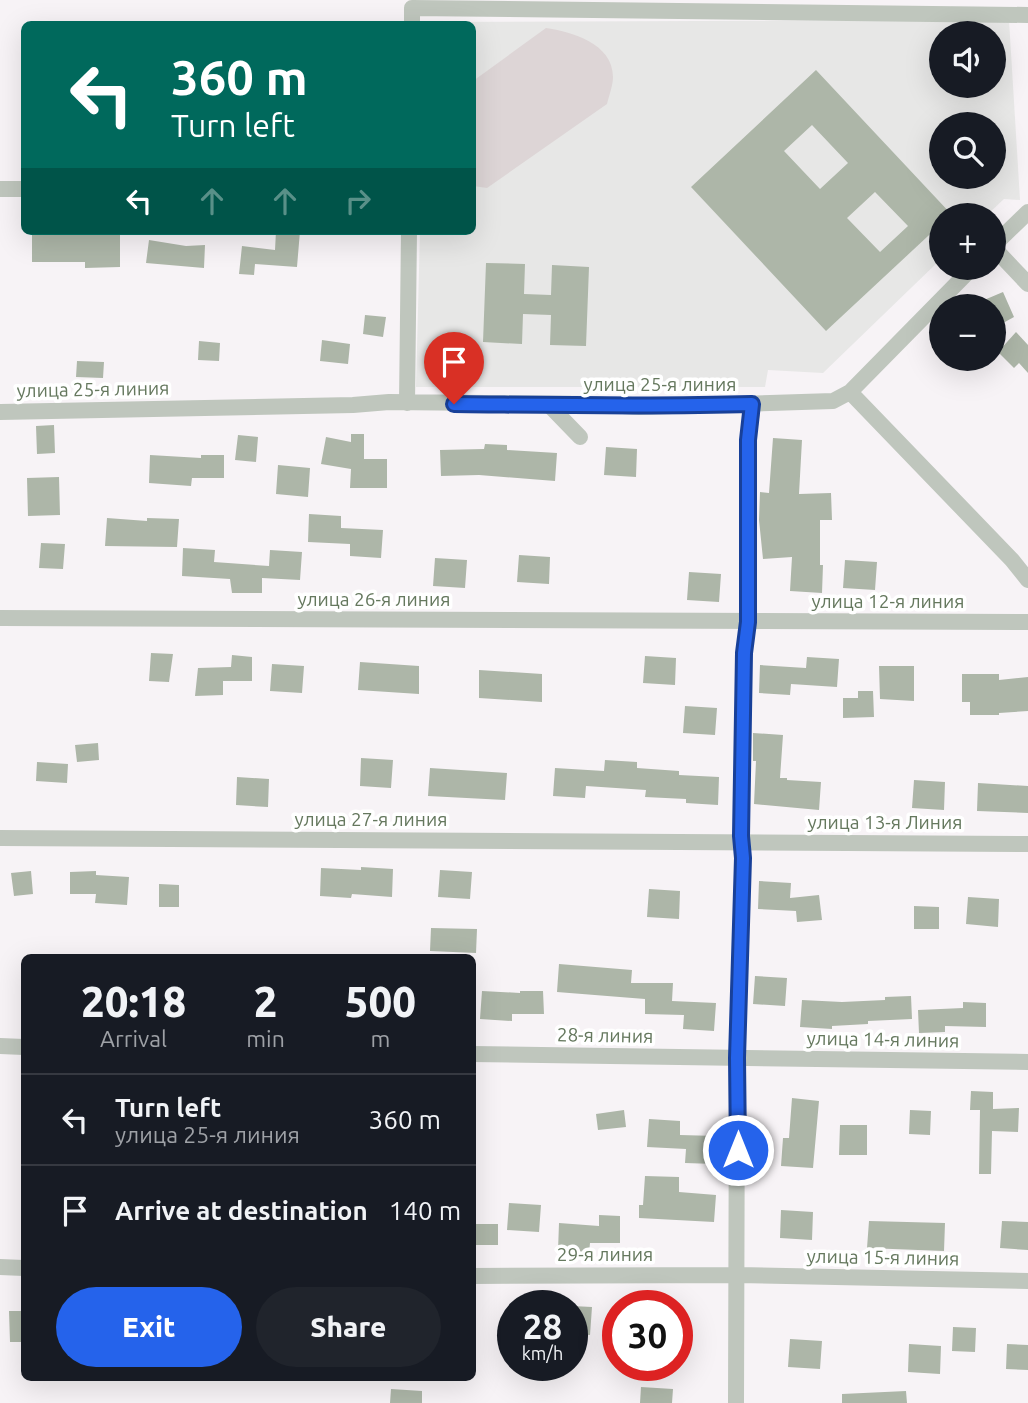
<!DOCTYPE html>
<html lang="en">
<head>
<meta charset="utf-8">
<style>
  body { margin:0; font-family:Ubuntu,sans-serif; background:#20242c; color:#f1f3f6; height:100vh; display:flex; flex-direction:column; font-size:26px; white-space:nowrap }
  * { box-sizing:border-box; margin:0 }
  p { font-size:23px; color:#9ea1a6 }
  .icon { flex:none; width:38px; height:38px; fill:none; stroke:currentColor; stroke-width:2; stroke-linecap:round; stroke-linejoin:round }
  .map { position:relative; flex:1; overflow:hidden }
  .panel { position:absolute; left:21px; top:954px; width:455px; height:427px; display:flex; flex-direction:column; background:#171b24; border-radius:10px; box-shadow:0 7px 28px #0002 }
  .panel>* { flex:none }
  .guide { position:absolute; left:21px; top:21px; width:455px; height:214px; border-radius:10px; box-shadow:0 7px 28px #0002; background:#00695c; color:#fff; overflow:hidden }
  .fabs { position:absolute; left:929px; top:21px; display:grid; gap:14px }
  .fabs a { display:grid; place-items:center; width:77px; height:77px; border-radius:50%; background:#171b24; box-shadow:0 7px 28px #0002; font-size:35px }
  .speed { position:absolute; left:497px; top:1290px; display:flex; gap:14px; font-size:35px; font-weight:700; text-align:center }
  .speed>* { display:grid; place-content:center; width:91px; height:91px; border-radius:50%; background:#171b24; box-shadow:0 7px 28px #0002; line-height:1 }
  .speed small { font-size:18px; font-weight:400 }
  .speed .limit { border:10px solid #d22; background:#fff; color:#111 }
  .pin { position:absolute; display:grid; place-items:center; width:60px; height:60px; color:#fff; margin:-72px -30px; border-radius:50% 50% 50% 0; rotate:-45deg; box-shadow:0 0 7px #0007 }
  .pin .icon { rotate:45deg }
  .me { position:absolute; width:77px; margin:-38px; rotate:0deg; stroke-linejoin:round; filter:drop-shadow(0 0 5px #0008) }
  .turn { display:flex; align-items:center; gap:24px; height:147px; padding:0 35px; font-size:32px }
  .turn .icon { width:91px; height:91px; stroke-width:2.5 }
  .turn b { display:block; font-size:49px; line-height:60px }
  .lanes { display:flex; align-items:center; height:66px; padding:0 35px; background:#0003; justify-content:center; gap:35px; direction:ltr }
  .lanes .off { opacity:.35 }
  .eta { display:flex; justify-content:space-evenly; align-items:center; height:119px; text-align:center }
  .eta b { font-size:42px; font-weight:800; line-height:49px }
  .action { display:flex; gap:14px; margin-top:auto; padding:14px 35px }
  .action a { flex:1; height:80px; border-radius:42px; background:#2563eb; color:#fff; font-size:28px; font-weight:800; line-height:80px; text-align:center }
  .action a+a { background:#20242c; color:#f1f3f6 }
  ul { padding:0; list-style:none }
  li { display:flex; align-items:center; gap:21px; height:91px; padding:0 35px; border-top:2px solid #363941 }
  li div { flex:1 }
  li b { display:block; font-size:26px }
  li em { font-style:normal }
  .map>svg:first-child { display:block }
  .built { fill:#e7e7e6; fill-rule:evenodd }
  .green { fill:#ddd5d6 }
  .building { fill:#adb6a8; fill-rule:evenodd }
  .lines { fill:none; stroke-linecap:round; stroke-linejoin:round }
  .minor { stroke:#bfc6bd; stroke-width:16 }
  .route-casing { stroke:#184099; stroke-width:18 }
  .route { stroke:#2563eb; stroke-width:12 }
  .labels { text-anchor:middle; stroke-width:7; stroke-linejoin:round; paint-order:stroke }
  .street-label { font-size:19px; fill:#65785e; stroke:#fff }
</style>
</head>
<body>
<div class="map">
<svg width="1028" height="1403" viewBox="0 0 1028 1403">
  <rect width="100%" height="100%" fill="#f7f3f6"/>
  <path class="built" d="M1009,20L1020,200L1004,199L987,215H942L941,259L823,373L768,370L765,387H416L420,231H472V24H421V22ZM942,33H994V86H942ZM942,124H994V177H942Z"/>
  <path class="green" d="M546,28C571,32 613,43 613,77C613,85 609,96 607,104L487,188L473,186V81Z"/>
  <path class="building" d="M816,70L952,215H942V223L826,331L691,187ZM812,125L848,163L820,189L784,151ZM875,192L908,226L880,252L847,218Z
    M32,231L120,233V267L85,268V262H32Z
    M276,231H300L297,267L255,264L254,275L239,274L242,246L275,250Z
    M149,240L186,246L205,245L204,268L146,263Z
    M486,263L525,264L524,294L551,295L552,265L589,267L586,346L550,345L551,315L523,314L522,344L483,342Z
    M1003,292L1014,317L994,328V306H970Z
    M365,315L386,317L383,337L363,334Z
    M1016,332L1028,345V373L1019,363L1014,368L998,352Z
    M322,340L350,344L348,364L320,361Z
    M199,341L220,343L219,361L198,360Z
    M77,361L104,362L103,378L76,377Z
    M54,425L55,453L37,454L36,426Z
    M351,434H364V459H387V488H350L351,469L321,464L326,437L351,442Z
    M238,435L258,437L256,462L235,460Z
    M773,438L802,440L799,494L831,493L832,520H820V565H823L822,593L790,591L792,557L763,559L759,520L760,492L769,493Z
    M485,444L507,445V450L557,453L555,481L479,475L441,476L440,450L484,449Z
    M606,447L637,449L636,477L604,475Z
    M150,455L201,458V455H224V478H192L191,486L149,483Z
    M278,465L310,468L308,497L276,494Z
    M59,477L60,515L28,516L27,478Z
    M309,514L341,516V528L383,530L381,558L350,556V544L308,542Z
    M107,518L147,521V518L179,519L177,547L105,546Z
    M41,543L65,544L63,569L39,568Z
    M183,548L215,550L214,562L269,566L270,550L302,552L300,580L262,578V593H232L230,579L182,576Z
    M519,555L550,557L549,584L517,582Z
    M435,558L467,560L465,588L433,586Z
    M845,560L877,562L875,590L843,588Z
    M689,572L721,574L719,602L687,600Z
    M151,653L173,654L169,682L149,681Z
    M232,655L252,657V681H223V695L195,696L198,668L231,667Z
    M645,656L676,658L675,685L643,683Z
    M807,657L839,659L837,687L791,684L790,695L759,693L760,665L806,668Z
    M360,662L419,666V694L358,690Z
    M272,664L304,666L302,693L270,691Z
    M879,666H914V701L880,699Z
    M479,670L542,674V702L479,698Z
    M962,674H999V680L1028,677V711L999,713V715H970V702H962Z
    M858,691H873L874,717L843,718V698H858Z
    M685,706L717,708L715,735L683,733Z
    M753,733L783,735L780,778H787V780L821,782L819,810L754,804L756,761H753Z
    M98,743L99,760L77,762L75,745Z
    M361,758L393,760L391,788L360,786Z
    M605,760L637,762V768L679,771V775L719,777L718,805L686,803V799L645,797L646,790L586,786L585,798L553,796L555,768L604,771Z
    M37,762L68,764L67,783L36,781Z
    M430,768L507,773L505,800L428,796Z
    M237,777L269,779L268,807L236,805Z
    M914,780L945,782L944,810L912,808Z
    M978,783L1028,786V813L977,811Z
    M361,867L393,869L392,897L352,894L351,898L320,896L321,868L361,870Z
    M440,870L472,872L470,899L438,897Z
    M31,871L33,894L14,896L11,873Z
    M96,871V875L129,877L127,905L95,903L96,894H70V872Z
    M759,881L791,883L790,898L819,895L822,920L797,922L796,911L758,909Z
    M159,884L179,885V907H159Z
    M649,889L680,891L679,919L647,917Z
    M968,897L999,899L998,927L966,924Z
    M914,906L939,907V929H914Z
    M431,928L477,929L476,953L430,951Z
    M559,964L632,970L631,983H673L672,1001L716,1003L714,1031L683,1029L684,1015L645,1014V999L557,992Z
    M755,976L787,978L785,1006L753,1004Z
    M482,991L520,993V991H543L544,1014H512V1021L480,1019Z
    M911,996L912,1019L868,1021V1024L832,1026V1029L800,1027L802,1000L842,1002L885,1000V997Z
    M963,1002L986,1003V1027L945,1026V1032L919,1033L918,1010L963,1008Z
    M971,1091L993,1092V1109L1019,1108L1018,1132L992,1131L991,1174H979L980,1110H970Z
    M792,1098L819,1101L813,1168L781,1166L783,1138H789Z
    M624,1110L626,1127L598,1130L596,1114Z
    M910,1110L931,1111L930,1135L909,1134Z
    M649,1119L680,1121V1135L716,1136L715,1164L685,1163L686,1149L647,1147Z
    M840,1125H867V1155H839Z
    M645,1176L679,1177V1192L716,1195L714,1222L639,1218V1205H643Z
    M509,1203L541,1205L539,1232L507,1230Z
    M781,1210L813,1212L812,1240L780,1238Z
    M599,1215L620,1216V1243H590L589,1253L558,1251L559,1223L599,1226Z
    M869,1221L945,1223L944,1251L867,1248Z
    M1002,1221L1028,1222V1250L1000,1248Z
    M474,1224H498V1245H474Z
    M572,1306L592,1307L590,1335L572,1334Z
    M9,1311H24V1342H10Z
    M953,1327L976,1328L975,1352L952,1351Z
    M790,1339L822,1341L820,1369L788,1367Z
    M909,1344L941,1346L940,1374L908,1372Z
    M1007,1344L1028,1345V1370L1006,1369Z
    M641,1387L673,1389L672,1403H640Z
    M391,1389L422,1391V1403H390Z
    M906,1391L907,1403H842V1394Z"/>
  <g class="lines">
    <path class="minor" d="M412,24V8L1028,15
      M0,189H24
      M994,245L1028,212
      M994,248L1028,284
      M850,392L1012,560L1028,580
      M407,403L409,231
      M549,405L580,437
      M0,412L353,405L389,402L590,404L639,407L833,401L850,392L972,268
      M0,618L1028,622
      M0,838L1028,844
      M0,1046L24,1047
      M472,1054L1028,1062
      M0,1267L24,1268
      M472,1276L738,1275L1028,1281
      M736,1403L737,1058L743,858L741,836L744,653L748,622V440L753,404"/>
  </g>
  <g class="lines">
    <g class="route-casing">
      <path id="route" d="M454,404C554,405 653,407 752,404L748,440V622L744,653L741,836L743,858L737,1058L738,1150"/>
    </g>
    <use href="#route" class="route"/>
  </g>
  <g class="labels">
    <g class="street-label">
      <text x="660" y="391">улица 25-я линия</text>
      <text transform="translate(93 389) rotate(-1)" y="7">улица 25-я линия</text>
      <text x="374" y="606">улица 26-я линия</text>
      <text x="888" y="608">улица 12-я линия</text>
      <text x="371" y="826">улица 27-я линия</text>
      <text x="885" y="829">улица 13-я Линия</text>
      <text transform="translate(605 1035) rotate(1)" y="7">28-я линия</text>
      <text transform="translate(883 1039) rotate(1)" y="7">улица 14-я линия</text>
      <text x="605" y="1261">29-я линия</text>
      <text transform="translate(883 1257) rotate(1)" y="7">улица 15-я линия</text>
    </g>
  </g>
</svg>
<div class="fabs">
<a><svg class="icon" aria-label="sound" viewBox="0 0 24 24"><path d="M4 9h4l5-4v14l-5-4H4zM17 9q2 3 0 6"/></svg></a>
<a><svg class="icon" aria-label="search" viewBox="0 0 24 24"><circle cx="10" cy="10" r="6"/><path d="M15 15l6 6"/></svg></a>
<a>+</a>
<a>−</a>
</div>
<div class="speed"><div>28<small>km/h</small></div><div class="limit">30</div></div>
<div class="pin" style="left:454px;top:404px;background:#d93025"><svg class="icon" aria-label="arrive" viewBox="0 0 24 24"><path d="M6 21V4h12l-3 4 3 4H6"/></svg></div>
<svg class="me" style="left:738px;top:1150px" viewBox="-20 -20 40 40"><circle r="17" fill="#2563eb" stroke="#fff" stroke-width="3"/><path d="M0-11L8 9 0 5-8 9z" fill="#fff"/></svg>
<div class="guide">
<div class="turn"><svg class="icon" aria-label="left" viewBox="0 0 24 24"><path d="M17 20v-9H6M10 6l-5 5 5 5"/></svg><div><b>360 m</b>Turn left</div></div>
<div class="lanes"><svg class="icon" aria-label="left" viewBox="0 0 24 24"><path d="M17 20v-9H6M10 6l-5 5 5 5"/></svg><svg class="icon off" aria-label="ahead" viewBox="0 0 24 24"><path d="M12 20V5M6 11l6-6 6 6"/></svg><svg class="icon off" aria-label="ahead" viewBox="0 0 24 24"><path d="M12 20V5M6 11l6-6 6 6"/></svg><svg class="icon off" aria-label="right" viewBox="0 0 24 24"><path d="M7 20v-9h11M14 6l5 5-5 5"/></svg></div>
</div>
<section class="panel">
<div class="eta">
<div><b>20:18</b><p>Arrival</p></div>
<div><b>2</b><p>min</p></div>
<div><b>500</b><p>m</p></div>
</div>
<ul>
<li><svg class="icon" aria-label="left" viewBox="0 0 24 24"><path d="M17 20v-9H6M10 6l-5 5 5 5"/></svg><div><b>Turn left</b><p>улица 25-я линия</p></div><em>360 m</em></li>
<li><svg class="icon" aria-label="arrive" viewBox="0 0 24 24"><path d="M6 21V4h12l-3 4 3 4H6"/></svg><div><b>Arrive at destination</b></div><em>140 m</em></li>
</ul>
<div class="action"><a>Exit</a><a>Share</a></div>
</section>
</div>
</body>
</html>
